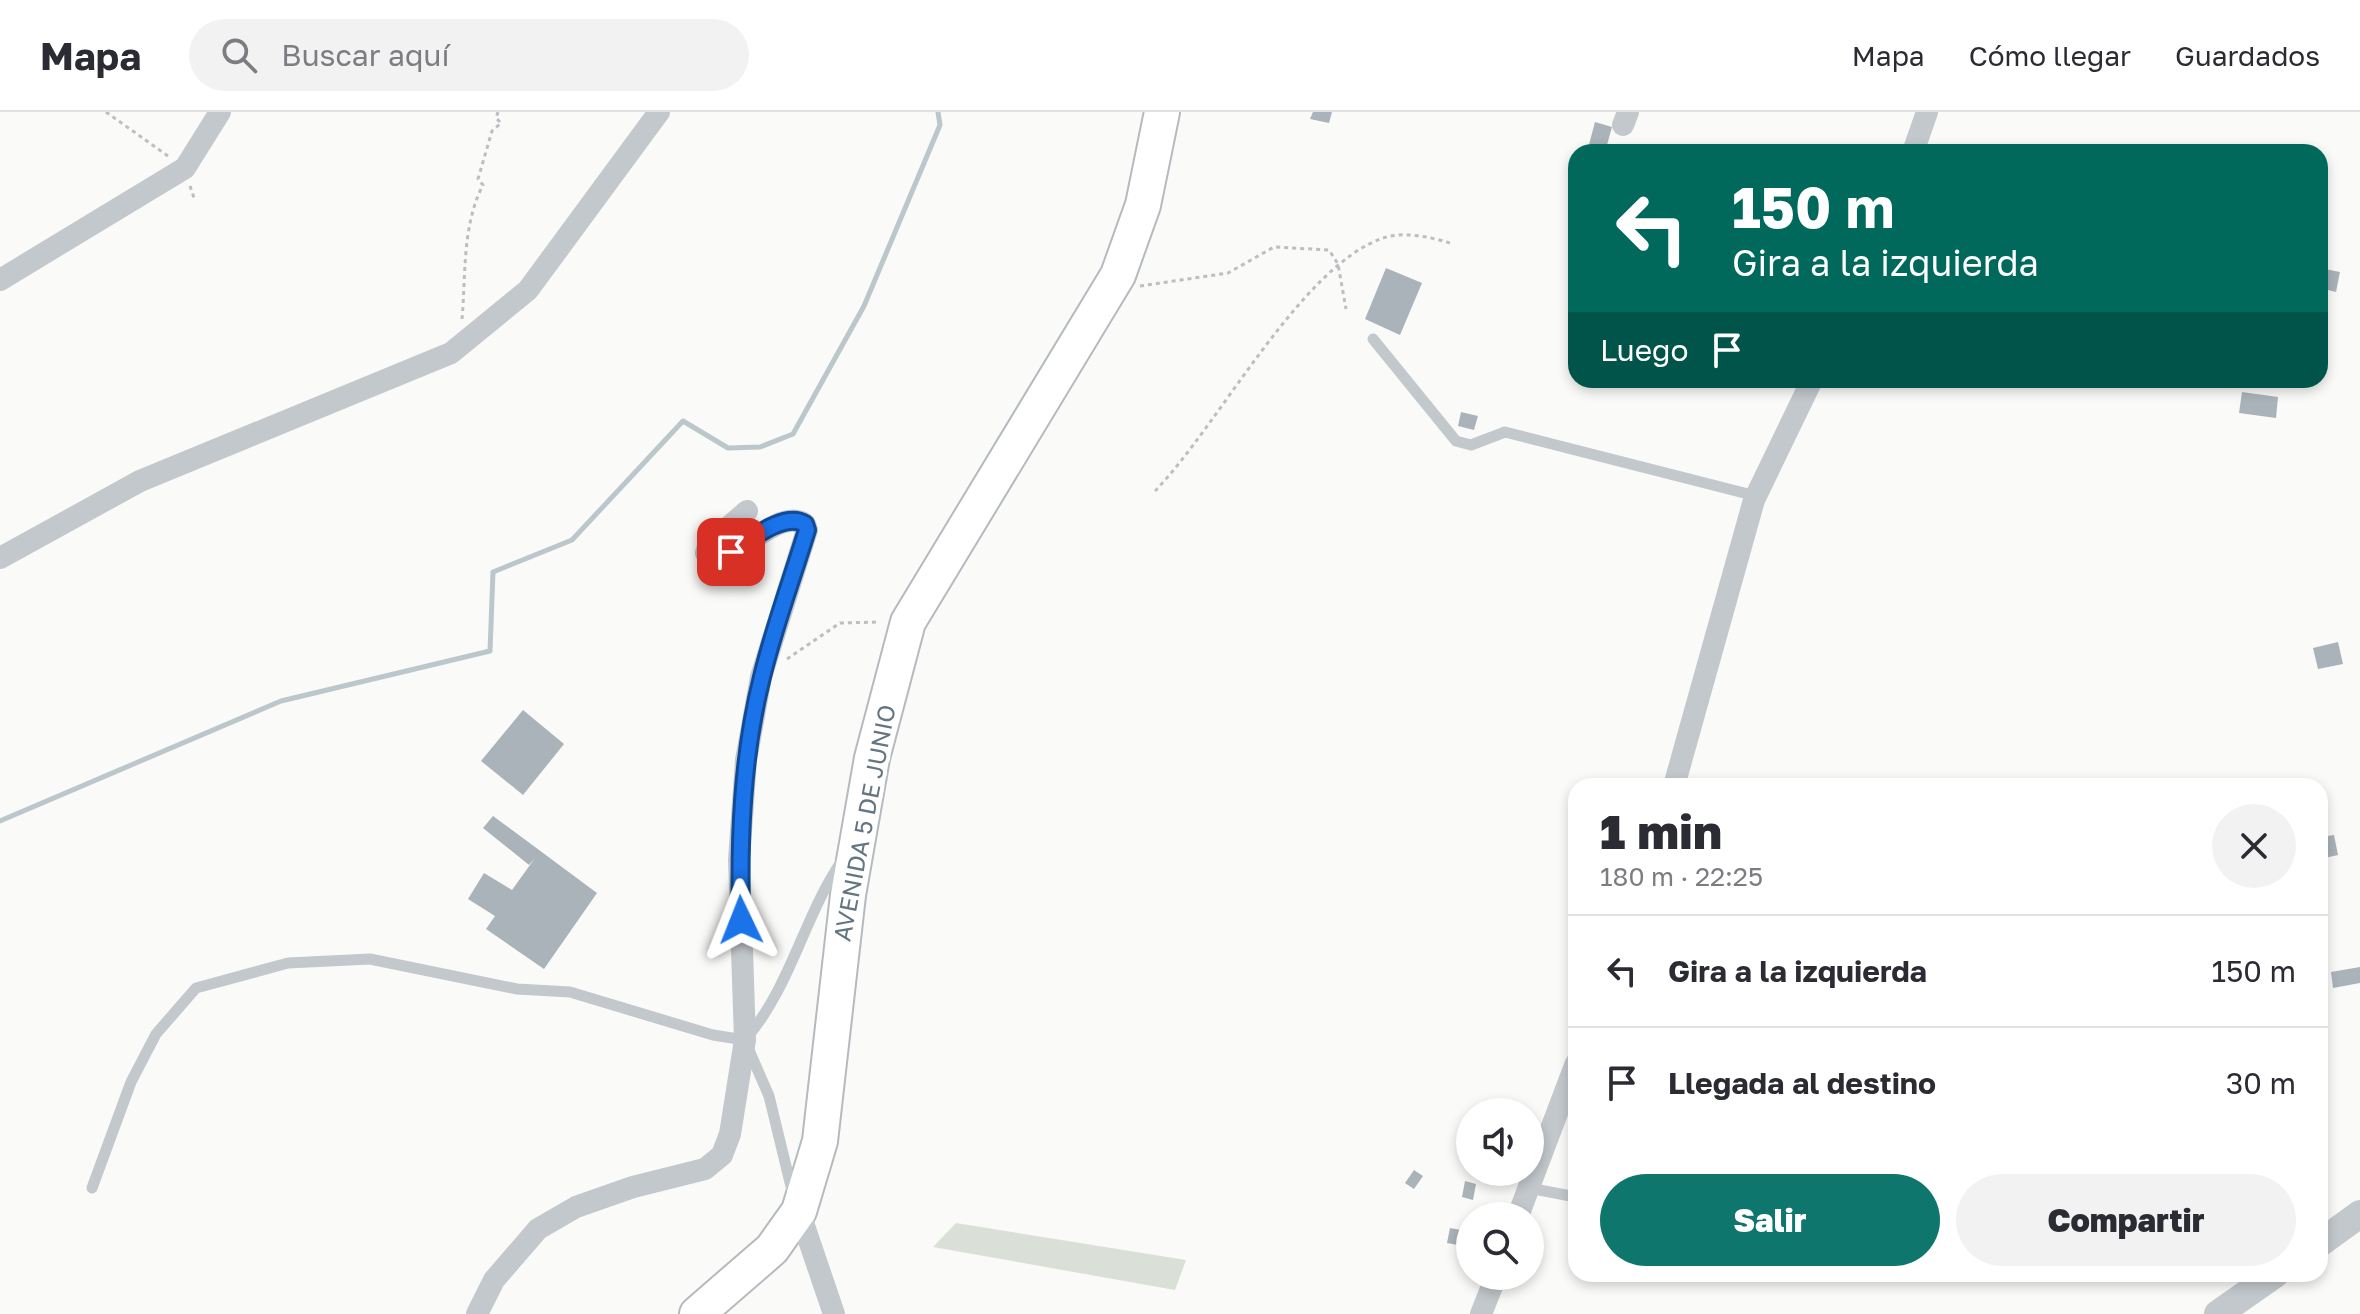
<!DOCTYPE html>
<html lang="es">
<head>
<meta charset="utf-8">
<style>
  body { margin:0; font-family:"Golos Text",sans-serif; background:#f2f2f3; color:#2b2b33; height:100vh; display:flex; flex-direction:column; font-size:30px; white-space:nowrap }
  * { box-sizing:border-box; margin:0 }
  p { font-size:26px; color:#7c7c81 }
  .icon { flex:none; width:44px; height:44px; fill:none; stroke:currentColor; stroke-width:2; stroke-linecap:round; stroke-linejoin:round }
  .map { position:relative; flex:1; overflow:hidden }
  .details { position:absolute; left:1568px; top:666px; width:760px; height:504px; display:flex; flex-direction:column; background:#fff; border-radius:24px; box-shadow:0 4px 12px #0003 }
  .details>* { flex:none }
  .guide { position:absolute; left:1568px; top:32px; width:760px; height:244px; border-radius:24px; box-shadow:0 4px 12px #0003; background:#00695c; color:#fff; overflow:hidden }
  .tools { position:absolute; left:1456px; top:986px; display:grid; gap:16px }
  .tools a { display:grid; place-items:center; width:88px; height:88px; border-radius:50%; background:#fff; box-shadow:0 4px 12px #0003; font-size:40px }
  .pin { position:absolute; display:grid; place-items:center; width:68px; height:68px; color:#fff; margin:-34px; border-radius:16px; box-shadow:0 4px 12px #0006 }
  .me { position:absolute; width:88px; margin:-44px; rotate:358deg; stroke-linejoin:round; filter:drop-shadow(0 0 6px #0008) }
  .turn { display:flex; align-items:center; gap:28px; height:168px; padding:0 32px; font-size:36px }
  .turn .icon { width:104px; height:104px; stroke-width:2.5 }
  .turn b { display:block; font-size:56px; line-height:68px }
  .then { display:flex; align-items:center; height:76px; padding:0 32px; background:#0003; gap:16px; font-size:30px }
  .round { display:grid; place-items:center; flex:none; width:84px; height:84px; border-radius:42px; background:#f2f2f3 }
  .overview { display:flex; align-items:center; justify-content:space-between; height:136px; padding:0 32px }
  h1 { font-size:48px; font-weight:800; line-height:60px }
  .button { display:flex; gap:16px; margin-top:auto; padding:16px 32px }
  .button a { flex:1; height:92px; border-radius:48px; background:#0f766e; color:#fff; font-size:32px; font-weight:800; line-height:92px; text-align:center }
  .button a+a { background:#f2f2f3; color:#2b2b33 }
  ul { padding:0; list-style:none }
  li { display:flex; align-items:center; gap:24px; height:112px; padding:0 32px; border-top:2px solid #e1e1e2 }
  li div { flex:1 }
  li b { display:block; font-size:30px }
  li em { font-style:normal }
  header { display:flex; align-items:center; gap:48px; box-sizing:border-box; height:112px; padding:0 40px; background:#fff; border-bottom:2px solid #e1e1e2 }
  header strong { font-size:38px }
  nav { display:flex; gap:44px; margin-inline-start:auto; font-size:28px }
  .search { width:560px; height:72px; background:#f2f2f3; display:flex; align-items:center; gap:20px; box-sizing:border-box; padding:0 28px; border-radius:44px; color:#7c7c81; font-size:30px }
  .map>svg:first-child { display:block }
  .green { fill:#dadfd7 }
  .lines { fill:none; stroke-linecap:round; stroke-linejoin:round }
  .stream { stroke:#bbc7cb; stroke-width:5 }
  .building { fill:#aab3b9 }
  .primary-casing { stroke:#b5babe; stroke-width:38 }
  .path { stroke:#bbbfc2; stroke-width:3; stroke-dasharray:4 4; stroke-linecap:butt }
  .service { stroke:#c3c8cc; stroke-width:11 }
  .minor { stroke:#c3c8cc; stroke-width:22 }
  .tertiary { stroke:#c3c8cc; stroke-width:28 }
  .primary { stroke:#fff; stroke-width:34 }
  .route-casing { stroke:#114b97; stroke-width:20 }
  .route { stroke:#1a73e8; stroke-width:14 }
  .labels { text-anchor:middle; stroke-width:8; stroke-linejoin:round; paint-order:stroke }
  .street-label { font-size:24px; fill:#657683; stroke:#fff }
</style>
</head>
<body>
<header>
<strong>Mapa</strong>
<div class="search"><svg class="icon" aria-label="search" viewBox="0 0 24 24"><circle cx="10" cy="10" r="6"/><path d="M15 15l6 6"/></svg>Buscar aquí</div>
<nav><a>Mapa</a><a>Cómo llegar</a><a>Guardados</a></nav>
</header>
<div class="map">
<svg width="2360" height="1202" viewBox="0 0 2360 1202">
  <rect width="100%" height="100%" fill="#fafaf8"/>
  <path class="green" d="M956,1111L1186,1148L1175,1178L933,1135Z"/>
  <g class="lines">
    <path class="stream" d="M0,709L281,589L490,539L493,460L572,428L683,309L728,336L760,335L793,322L864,194L940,13L938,0"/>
  </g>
  <path class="building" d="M1313,0H1332L1329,11L1310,7Z
    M1595,10L1612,15L1605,40H1587Z
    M1386,156L1422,171L1400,223L1365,207Z
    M2320,156L2340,160L2336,180L2320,176Z
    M2242,280L2278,285L2276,306L2239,301Z
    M1461,300L1478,304L1474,318L1458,314Z
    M2338,530L2343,552L2318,557L2313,536Z
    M523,598L564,632L523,683L481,649Z
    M493,704L597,781L544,857L486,817L495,804L468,787L484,761L512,778L535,746L529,753L483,716Z
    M2334,723L2338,743L2320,747V725Z
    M2360,855V871L2333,876L2331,860Z
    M1414,1058L1423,1064L1414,1077L1405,1071Z
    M1465,1069L1476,1072L1473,1088L1462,1085Z
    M1450,1116L1461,1118L1458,1133L1447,1131Z"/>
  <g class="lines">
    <g class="primary-casing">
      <path id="primary" d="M697,1202L772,1137L799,1099L820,1029L848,783L872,646L908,510L1118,163L1143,93L1162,0"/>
    </g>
    <path class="path" d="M106,0L168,44
      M190,74L194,86
      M1140,174L1228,161L1274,135L1329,138L1338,152L1346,197
      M462,207C466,161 462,114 483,73L478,67L492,19L501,11L496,6L498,0
      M1155,379C1219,313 1301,154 1383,126C1403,119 1431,125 1450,131
      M787,547L840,511L880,510"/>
    <path class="service" d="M1373,227L1456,329L1471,333L1505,320L1756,384
      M748,924C791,873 804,805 841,750
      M748,936L769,984L794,1087
      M92,1076L131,970L156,922L196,876L288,851L370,847L517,877L570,880L713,923L745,928
      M1529,1076L1576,1085"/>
    <path class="minor" d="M1623,13L1628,0
      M1913,40L1927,0
      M0,168L185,56L220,0
      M0,446L140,369L451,241L528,178L659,0
      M1674,674L1754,388L1812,268
      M799,1099L834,1202
      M1518,1104L1576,951
      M477,1202L494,1168L538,1117L576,1095L633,1075L705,1057L722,1043L730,1022L745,928L739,748L746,648L761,565L807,418L805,412C776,394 738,453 706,441L709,432L747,399
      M1481,1202L1496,1164"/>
    <path class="tertiary" d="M2320,1131L2360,1102
      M2218,1202L2275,1162"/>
    <use href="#primary" class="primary"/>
  </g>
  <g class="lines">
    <g class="route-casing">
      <path id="route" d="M731,440C749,429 784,399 805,412L807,418C792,467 774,515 762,565C742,644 739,727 741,808"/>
    </g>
    <use href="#route" class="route"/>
  </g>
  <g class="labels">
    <g class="street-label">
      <text transform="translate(865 711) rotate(-79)" y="8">AVENIDA 5 DE JUNIO</text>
    </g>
  </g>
</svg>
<div class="tools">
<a><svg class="icon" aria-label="sound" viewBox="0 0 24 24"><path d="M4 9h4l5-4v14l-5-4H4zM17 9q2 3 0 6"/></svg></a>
<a><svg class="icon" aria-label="search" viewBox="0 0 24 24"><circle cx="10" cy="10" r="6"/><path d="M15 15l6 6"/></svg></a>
</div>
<div class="pin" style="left:731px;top:440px;background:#d93025"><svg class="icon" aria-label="arrive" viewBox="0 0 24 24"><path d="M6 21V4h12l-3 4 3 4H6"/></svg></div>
<svg class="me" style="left:741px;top:808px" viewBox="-20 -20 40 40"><path d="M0-17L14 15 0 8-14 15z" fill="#1a73e8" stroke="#fff" stroke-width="4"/></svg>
<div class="guide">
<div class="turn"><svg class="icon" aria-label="left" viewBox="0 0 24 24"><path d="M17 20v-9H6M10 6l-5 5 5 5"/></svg><div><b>150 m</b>Gira a la izquierda</div></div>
<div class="then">Luego<svg class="icon" aria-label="arrive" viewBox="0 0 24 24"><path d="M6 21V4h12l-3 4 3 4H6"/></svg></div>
</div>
<section class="details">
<div class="overview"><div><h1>1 min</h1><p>180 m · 22:25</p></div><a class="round"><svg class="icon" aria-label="close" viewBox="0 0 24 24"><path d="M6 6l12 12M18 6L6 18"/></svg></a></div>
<ul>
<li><svg class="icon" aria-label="left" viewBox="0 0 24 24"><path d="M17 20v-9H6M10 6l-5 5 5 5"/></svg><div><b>Gira a la izquierda</b></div><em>150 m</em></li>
<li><svg class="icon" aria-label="arrive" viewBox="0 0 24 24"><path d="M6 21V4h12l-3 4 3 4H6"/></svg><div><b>Llegada al destino</b></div><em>30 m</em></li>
</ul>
<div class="button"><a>Salir</a><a>Compartir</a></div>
</section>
</div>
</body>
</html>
